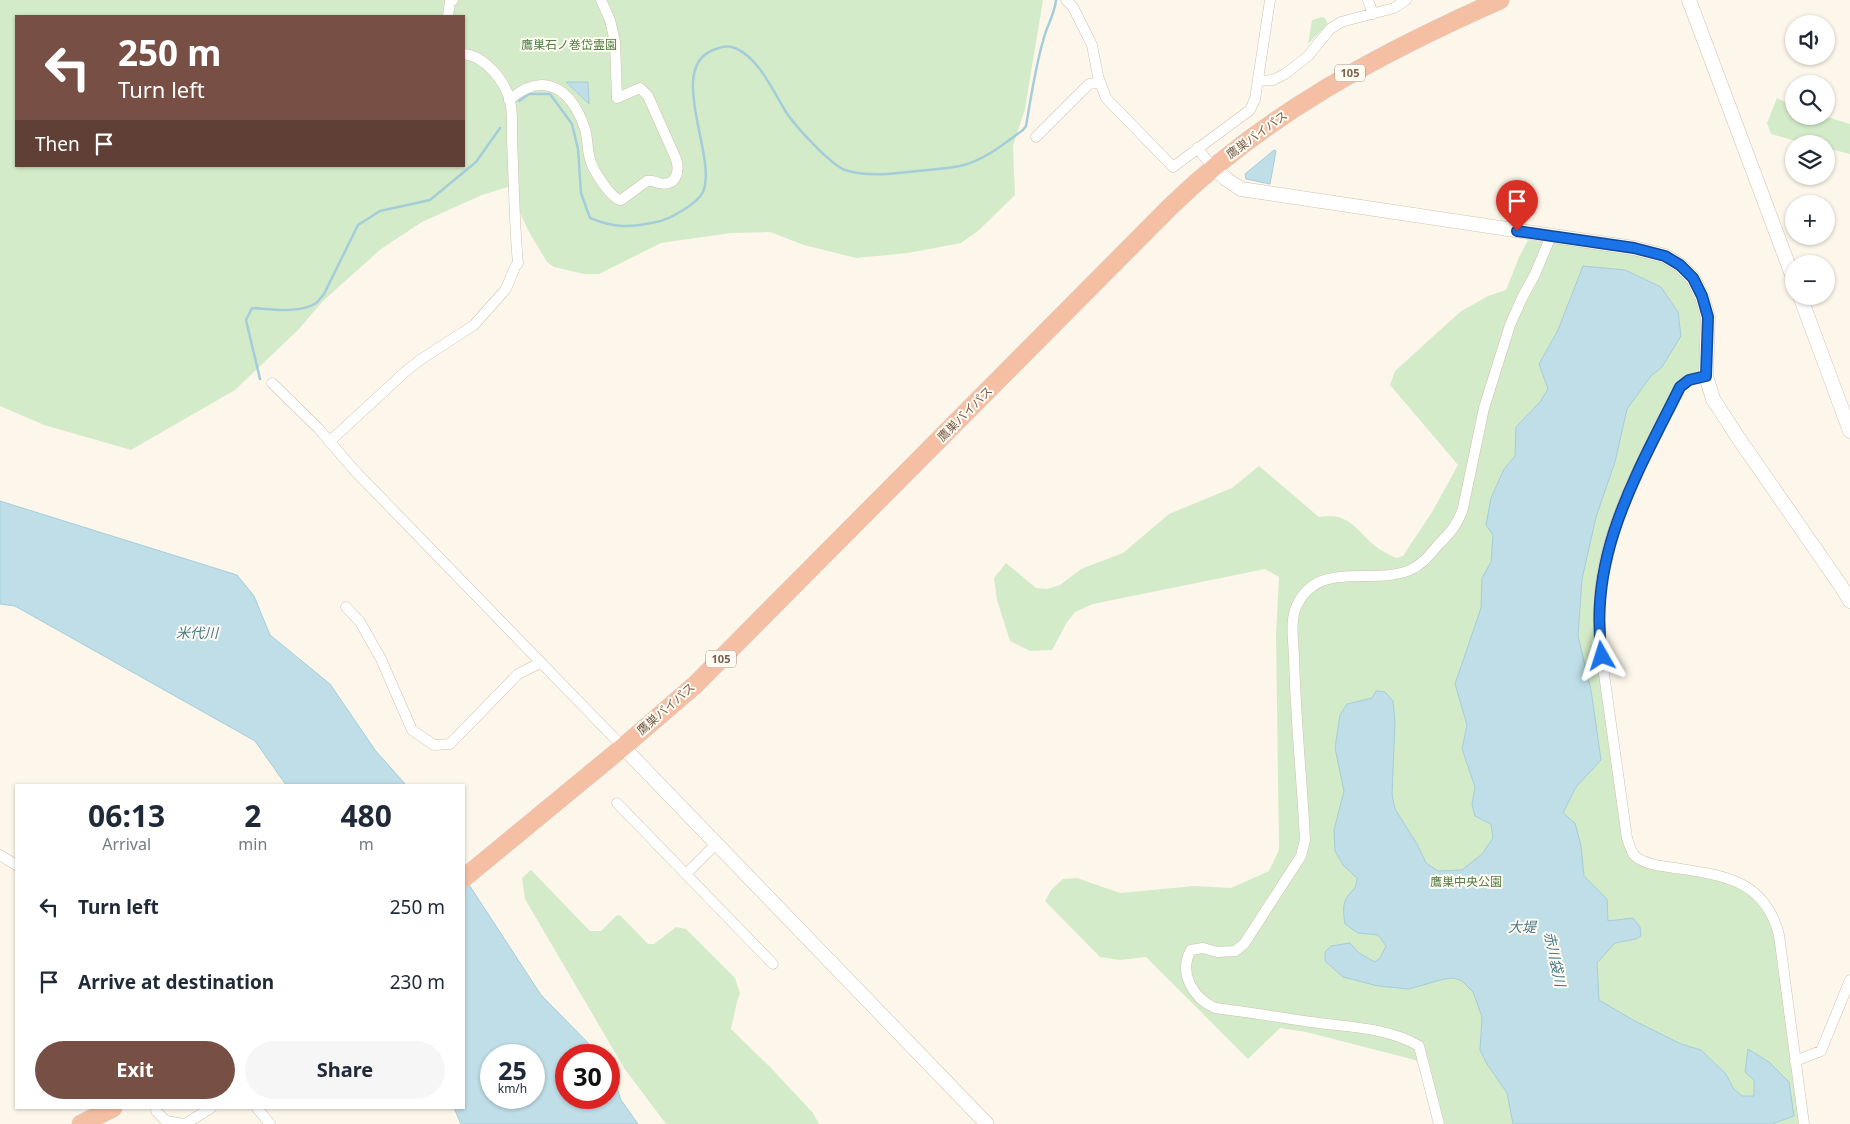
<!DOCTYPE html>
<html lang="en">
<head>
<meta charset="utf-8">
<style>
  body { margin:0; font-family:"Noto Sans","Noto Sans JP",sans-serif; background:#f6f6f7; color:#1f2937; height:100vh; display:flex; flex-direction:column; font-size:19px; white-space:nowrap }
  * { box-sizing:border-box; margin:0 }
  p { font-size:16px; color:#747a83 }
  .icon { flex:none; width:28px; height:28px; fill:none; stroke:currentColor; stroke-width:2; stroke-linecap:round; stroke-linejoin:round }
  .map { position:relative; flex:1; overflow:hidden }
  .sheet { position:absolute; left:15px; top:784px; width:450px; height:325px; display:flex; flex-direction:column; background:#fff; border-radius:0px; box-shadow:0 1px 4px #0004 }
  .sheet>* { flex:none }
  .banner { position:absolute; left:15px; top:15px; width:450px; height:152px; border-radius:0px; box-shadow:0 1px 4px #0004; background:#784f44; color:#fff; overflow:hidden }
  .buttons { position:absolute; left:1785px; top:15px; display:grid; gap:10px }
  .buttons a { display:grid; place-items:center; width:50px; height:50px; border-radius:50%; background:#fff; box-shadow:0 1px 4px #0004; font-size:25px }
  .speed { position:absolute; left:480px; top:1044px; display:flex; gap:10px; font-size:25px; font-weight:700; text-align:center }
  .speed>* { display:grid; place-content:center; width:65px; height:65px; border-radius:50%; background:#fff; box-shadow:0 1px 4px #0004; line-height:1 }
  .speed small { font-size:12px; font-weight:400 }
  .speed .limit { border:8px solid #d22; background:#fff; color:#111 }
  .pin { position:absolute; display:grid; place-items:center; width:42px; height:42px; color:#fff; margin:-51px -21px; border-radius:50% 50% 50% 0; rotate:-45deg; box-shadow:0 0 5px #0007 }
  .pin .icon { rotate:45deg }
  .me { position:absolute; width:55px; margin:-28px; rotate:354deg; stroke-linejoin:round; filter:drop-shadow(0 0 4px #0008) }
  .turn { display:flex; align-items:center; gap:18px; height:105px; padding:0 20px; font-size:22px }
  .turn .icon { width:65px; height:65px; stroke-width:2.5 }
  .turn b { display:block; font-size:35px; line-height:42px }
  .then { display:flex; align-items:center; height:48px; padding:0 20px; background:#0003; gap:10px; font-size:19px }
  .eta { display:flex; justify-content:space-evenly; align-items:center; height:85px; text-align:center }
  .eta b { font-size:30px; font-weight:700; line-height:35px }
  .primary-button { display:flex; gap:10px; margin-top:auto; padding:10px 20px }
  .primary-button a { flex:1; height:58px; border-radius:30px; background:#784f44; color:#fff; font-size:20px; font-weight:700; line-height:58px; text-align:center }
  .primary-button a+a { background:#f6f6f7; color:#1f2937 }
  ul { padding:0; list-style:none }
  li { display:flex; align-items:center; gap:15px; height:75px; padding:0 20px }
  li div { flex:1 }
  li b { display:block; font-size:19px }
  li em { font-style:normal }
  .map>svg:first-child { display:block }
  .green { fill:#d4ebc9; fill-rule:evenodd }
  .water { fill:#bfdee7; stroke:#a5cdd9; fill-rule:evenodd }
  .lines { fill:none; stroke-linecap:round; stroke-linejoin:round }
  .stream { stroke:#a5cdd9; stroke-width:2.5 }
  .street-casing { stroke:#cfc0b0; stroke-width:11 }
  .secondary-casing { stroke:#d2c1ae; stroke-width:15 }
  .highway-casing { stroke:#d9d2cd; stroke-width:19 }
  .street { stroke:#fff; stroke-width:10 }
  .secondary { stroke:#fff; stroke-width:14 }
  .highway { stroke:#f5bfa3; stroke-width:18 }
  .route-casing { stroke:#114b97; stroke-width:12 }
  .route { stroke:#1a73e8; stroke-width:9 }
  .labels { text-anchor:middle; stroke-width:4; stroke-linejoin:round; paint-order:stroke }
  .shield { fill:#fffbf2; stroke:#a08e7e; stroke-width:1 }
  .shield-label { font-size:11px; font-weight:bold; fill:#78604d }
  .park-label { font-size:12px; fill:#527e45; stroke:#fffbf2 }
  .street-label { font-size:12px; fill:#78604d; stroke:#fffbf2 }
  .water-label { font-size:14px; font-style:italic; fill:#477a8b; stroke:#fffbf2 }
</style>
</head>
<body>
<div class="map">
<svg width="1850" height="1124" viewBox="0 0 1850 1124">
  <rect width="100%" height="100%" fill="#fdf7eb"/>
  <path class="green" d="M0,0H1043L1025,109L1013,146L1015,195L978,231L961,243L908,253L856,258L804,245L770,232L731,233L661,243L599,274H584L554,267L547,262L529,232L508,187L482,195L422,222L381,249L323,301L298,330L235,390L131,450L44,425L0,406ZM16,16H464V166H16Z
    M1322,17L1325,18L1328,24L1308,44L1312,20Z
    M1777,98L1794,107V116H1824L1850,124V154L1826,148V144H1807L1771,134L1767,123Z
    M1551,236L1665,256L1702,296L1706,376L1689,380L1620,514L1598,613L1633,854L1745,884L1776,924L1804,1124H1439L1426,1070L1415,1060L1306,1032L1280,1028L1248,1059L1146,957L1120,960L1100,957L1045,901L1051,890L1063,879L1077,878L1120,893L1194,886L1231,888L1269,871L1279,850L1276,635L1279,577L1265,569L1093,604L1075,612L1067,622L1052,650L1030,651L1010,641L997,600L994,578L1006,563L1036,588L1047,589L1060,585L1081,569L1123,553L1169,514L1232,488L1259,466L1319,517C1351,511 1357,533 1379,549C1384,552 1390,555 1396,558L1403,556L1432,512L1458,465L1390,385L1395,371L1460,312L1488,296L1506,290L1520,255L1528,240L1548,243Z
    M531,870L590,931H601L616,916L620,915L648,944H654L676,927L686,929L735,978L740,993L737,1002L731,1029L771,1068L813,1113L819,1124H666L624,1068L525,899L522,878Z"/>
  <path class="water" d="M566,82H588L589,104Z
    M1274,150L1276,151L1270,184L1246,179L1245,174Z
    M1583,266L1625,270L1661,287L1678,312L1681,336L1662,367L1651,376L1627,409L1615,462L1596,517L1582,579L1578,636L1591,690L1601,760L1576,787L1563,813L1575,823L1581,846L1584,876L1607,899L1608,921L1633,918L1640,927L1641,936L1636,939L1615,943L1597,963L1599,1000L1633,1020L1681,1044L1701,1050L1726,1074L1733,1088L1742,1096H1754V1080L1745,1072L1748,1049L1769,1062L1789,1082L1794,1116L1772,1124H1513L1507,1093L1487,1064L1480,1050L1482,1017L1473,992L1462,981L1454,978L1444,979L1409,989L1378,986L1343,977L1325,961V952L1331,946L1350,943L1359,953L1375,962L1380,958L1386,946L1378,935L1358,933L1345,924C1344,916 1342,906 1346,899C1351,889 1356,892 1357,878L1343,865L1335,851L1334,830L1344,791L1335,748L1340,715L1347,704L1372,698L1376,691L1385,692L1393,701L1395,722L1392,794L1395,809L1417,844L1426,863L1438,871L1462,870L1482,854L1493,838L1491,824L1475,816L1472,805L1475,787L1462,749L1467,725L1455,684L1481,608L1482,578L1491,562L1493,535L1486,525L1491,498L1504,469L1515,456L1516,427L1540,402L1548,389L1539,364L1558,330Z
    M0,501L237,575L254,596L270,635L330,684L375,750L406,785H286L255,741L15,606L0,604Z
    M464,877L541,995L600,1055H566V1098H609V1064L621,1100L638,1124H461L454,1108H464ZM491,1055H534V1098H491Z"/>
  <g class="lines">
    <path class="stream" d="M519,101L529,94H550L572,124L578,149L581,193L590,218C615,228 630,228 656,222C669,220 697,204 703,192C718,157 666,69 713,50C721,47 726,45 735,48C759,58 773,91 786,112C795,126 831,165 845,170C870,178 900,173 927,170C939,169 952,168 964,165C986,159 1005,143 1023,130L1026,126C1031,97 1035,69 1043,41C1046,27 1055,14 1056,0
      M260,379L246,320L252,308C270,309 300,314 316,303C319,301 321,297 324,294L358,225L380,211L430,200L476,162L500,128"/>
    <g class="street-casing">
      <path id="street" d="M1066,0L1073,7L1092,45L1098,76L1106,98L1173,167L1250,110L1255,99L1270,0
        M1368,0L1373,14
        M448,16L450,2L453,0
        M1258,81L1273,80L1285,74L1308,56L1330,29L1341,22L1394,8L1406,0
        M509,100C545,69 572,90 585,129C588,139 587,150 590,159C592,169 611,199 621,200L647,181C653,180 654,182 659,183C676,187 680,172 676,159L648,96L640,88L617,98L615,42L610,20L601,0
        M1036,137L1089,84L1097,83L1101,85
        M1197,148L1213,167
        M1706,376L1689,380L1680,387C1650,446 1616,504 1603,569C1599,591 1598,615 1599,638L1627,838C1629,844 1631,852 1635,856C1646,865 1661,866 1675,868C1724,875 1765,880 1779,935L1804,1124
        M272,383L318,428L355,471L623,747
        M329,442L405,372L420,360L474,325L506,289L515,267L518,263C514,222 514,181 512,139C512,126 513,114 510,101C505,81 485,56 464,54
        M346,607L360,622L381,659L412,730L434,745L450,744L518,674L540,663
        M617,803L773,964
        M0,855L16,865
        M686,874L716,844
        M1795,1061L1821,1051L1850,980
        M257,1108L270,1124
        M156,1111L166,1121L184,1124
        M185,1124L211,1108
        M1439,1124L1419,1046C1388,1027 1346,1027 1311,1022C1279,1017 1247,1012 1215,1008C1193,998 1178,973 1191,950L1203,948L1217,952L1235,951L1244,944L1301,856L1305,840C1302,778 1295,716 1294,654C1293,639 1290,619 1297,605C1319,559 1372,586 1410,570C1422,565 1430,554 1438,545C1450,533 1458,524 1463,508L1484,408L1510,325L1522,298L1535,274L1551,236"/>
    </g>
    <g class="secondary-casing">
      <path id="secondary" d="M1689,0L1794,280
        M1213,167L1226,179L1241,189L1634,248L1665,256L1680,265L1693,278L1702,296L1708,317L1706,376L1713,399L1739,439L1841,586L1850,601
        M1800,296L1850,431
        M623,747L987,1124"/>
    </g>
    <g class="highway-casing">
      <path id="highway" d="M464,878L623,747L695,685L1170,207C1264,115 1380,53 1500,0
        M81,1124L113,1108"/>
    </g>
    <use href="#street" class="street"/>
    <use href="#secondary" class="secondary"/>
    <use href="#highway" class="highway"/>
  </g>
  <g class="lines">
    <g class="route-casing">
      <path id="route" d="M1517,231L1634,248L1665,256L1680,265L1693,278L1702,296L1708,317L1706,376L1689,380L1680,387C1637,474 1587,556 1602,656"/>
    </g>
    <use href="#route" class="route"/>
  </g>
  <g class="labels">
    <g class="shield">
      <rect x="1335" y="64.5" width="30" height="17" rx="4"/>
      <rect x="706" y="650.5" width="30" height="17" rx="4"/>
    </g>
    <g class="shield-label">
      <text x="1350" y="77">105</text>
      <text x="721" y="663">105</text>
    </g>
    <g class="park-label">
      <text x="569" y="49">鷹巣石ノ巻岱霊園</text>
      <text x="1466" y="886">鷹巣中央公園</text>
    </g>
    <g class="street-label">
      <text transform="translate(1257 135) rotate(-36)" y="4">鷹巣バイパス</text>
      <text transform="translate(965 414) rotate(-45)" y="4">鷹巣バイパス</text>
      <text transform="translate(666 709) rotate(-41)" y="4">鷹巣バイパス</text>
    </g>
    <g class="water-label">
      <text x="197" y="638">米代川</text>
      <text x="1522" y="932">大堤</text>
      <text transform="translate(1555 959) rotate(78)" y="5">赤川袋川</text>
    </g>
  </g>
</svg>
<div class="buttons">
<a><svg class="icon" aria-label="sound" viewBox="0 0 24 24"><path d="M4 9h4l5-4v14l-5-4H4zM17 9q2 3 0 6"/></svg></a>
<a><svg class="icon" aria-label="search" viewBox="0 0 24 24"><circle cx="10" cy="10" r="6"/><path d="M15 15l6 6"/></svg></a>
<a><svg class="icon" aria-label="layers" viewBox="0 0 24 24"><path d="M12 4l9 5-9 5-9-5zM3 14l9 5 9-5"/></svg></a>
<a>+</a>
<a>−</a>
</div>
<div class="speed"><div>25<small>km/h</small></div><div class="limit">30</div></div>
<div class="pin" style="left:1517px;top:231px;background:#d93025"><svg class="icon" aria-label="arrive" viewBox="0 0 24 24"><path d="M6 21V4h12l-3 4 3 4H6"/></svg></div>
<svg class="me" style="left:1602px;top:656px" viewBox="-20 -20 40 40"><path d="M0-17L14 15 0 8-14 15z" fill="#1a73e8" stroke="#fff" stroke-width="4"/></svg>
<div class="banner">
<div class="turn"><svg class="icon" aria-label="left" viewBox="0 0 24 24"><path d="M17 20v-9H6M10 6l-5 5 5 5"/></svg><div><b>250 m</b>Turn left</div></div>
<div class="then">Then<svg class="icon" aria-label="arrive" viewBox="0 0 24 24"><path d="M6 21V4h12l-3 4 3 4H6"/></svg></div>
</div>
<section class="sheet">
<div class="eta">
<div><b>06:13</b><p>Arrival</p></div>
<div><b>2</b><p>min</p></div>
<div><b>480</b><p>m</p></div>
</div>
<ul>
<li><svg class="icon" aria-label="left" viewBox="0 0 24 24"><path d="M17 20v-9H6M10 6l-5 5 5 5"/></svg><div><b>Turn left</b></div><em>250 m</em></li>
<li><svg class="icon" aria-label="arrive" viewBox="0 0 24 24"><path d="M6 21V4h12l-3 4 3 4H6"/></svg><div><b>Arrive at destination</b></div><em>230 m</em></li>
</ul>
<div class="primary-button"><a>Exit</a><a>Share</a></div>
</section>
</div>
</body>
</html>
